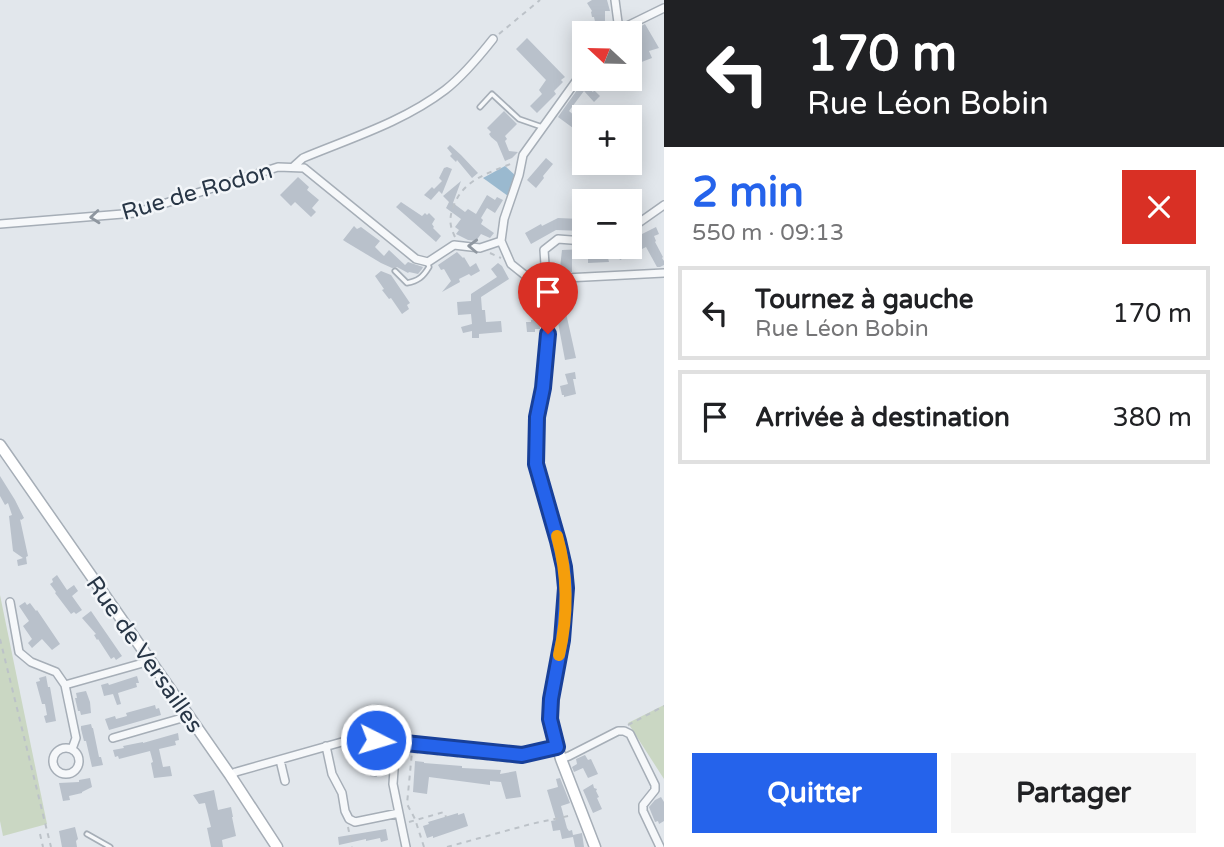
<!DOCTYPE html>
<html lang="fr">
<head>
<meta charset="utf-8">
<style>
  body { margin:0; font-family:"Varela Round",sans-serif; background:#f6f6f6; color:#202124; height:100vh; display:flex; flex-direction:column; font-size:26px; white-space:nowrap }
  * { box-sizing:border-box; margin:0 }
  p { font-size:23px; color:#757577 }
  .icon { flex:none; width:38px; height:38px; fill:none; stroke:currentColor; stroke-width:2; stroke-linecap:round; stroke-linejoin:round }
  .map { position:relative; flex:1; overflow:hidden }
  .sheet { display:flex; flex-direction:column; background:#fff; width:560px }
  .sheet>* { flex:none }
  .top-card { background:#202124; color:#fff; overflow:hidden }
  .needle { width:46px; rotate:292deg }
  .tools { position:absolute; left:572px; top:21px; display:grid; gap:14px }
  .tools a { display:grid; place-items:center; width:70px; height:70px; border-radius:0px; background:#fff; box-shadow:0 4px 18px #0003; font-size:35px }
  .pin { position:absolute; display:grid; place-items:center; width:60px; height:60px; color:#fff; margin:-72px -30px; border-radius:50% 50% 50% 0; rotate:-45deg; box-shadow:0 0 7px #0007 }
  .pin .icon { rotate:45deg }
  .me { position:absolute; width:77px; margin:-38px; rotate:95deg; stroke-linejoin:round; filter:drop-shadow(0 0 5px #0008) }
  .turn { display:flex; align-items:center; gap:24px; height:147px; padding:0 28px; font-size:32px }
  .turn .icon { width:91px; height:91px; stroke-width:2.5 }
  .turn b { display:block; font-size:49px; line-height:60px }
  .round { display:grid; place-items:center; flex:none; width:74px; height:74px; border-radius:0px; background:#f6f6f6 }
  .summary { display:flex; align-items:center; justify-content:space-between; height:119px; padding:0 28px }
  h1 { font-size:42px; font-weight:800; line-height:52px; color:#2563eb }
  .button { display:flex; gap:14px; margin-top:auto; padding:14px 28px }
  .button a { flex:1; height:80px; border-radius:0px; background:#2563eb; color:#fff; font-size:28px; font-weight:800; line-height:80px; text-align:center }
  .button a+a { background:#f6f6f6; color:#202124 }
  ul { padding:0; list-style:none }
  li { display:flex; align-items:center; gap:21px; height:94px; margin:0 14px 10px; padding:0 14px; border:4px solid #e0e0e0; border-radius:0px }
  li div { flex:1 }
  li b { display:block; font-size:26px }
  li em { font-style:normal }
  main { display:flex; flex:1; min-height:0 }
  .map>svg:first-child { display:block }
  .green { fill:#cad7c3 }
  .water { fill:#9ab9cf }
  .building { fill:#b9c1cb }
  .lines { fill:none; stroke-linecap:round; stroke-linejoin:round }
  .lane-casing { stroke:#a6aeb7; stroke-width:7 }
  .street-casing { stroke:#a6aeb7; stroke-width:10 }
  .secondary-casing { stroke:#a6aeb7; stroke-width:13 }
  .path { stroke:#bcc2c8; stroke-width:2; stroke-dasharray:5 5; stroke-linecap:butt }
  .lane { stroke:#f6f8fa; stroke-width:3.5 }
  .street { stroke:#f6f8fa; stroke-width:7 }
  .secondary { stroke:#fff; stroke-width:10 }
  .oneway { stroke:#8f97a0 }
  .route-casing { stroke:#184099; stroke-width:18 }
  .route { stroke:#2563eb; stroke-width:12 }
  .slow { stroke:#f59e0b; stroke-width:12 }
  .labels { text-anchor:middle; stroke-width:5; stroke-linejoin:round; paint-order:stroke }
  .street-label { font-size:23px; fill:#283646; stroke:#f3f6f9 }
</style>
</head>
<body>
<main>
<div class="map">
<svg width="664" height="847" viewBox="0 0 664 847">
  <rect width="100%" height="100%" fill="#e2e7ec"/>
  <path class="green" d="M0,595L47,824L3,836L0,821Z
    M664,705V779L628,723Z"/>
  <path class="water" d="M505,166L516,176L508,196L483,178Z"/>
  <path class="building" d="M592,0H607L610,11H605V26H596L594,17H592L591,12L592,11L587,3Z
    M645,24L659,48L649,51L652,58L639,63L636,58L630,60V48L635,46L630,37V33H628Z
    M527,38L565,77L561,80L563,82L554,91L556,94L537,113L530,106L542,94L539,90L546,80L516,49Z
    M582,83L593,92L594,90L600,96L594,102L584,91L569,111L583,123L573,128L558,117Z
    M504,111L517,124L505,136L507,139L505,141L509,151L518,152L512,158L505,161L497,142L491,137L489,134L491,132L487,128Z
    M450,145L461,155L478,173L472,178L457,160L456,162L450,156L452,154L447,148Z
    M546,158L553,164L543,176L544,178L536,188L527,180Z
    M447,167L452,169L442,194L439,191L431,200L424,195L432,187L434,189L442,181L439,178L444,168Z
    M298,177L309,187L307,190L319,200L312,208L316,212L311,217L295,202L291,206L280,195Z
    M461,181L453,203L465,212L468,209L476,214L487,195L495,200L497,197L503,200L495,213L487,208L481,218L483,220L481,224L494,233L490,238L481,234L476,241L468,240L456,234L459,230L455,227L461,219L446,208L449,202L443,196Z
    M401,202L422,216L425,213L427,215L429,213L435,219L432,224L434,227L433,228L441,236L436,242L396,207Z
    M558,218L581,219L580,224H584V228L583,231L556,230L531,244L525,233L541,224L542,226Z
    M354,226L357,229L361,227L380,241L375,247L384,256L389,250L405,265L408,262L423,267L422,269L418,274L409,272L408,273L397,267L392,268L381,263L346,242L343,240Z
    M656,227L659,234L654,236L656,241L655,242L663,257L662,258L664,261V265L660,267H657L646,247L620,260L619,258H608L609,262L588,263V259H572V272H562V268H560L562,250L630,247V240Z
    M457,252L463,258L464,257L470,267L476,263L480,271L471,276L469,274L459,279L460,282L442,292L451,281L444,269L441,270L438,265Z
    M498,263L502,266L509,279L481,297L482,310H485L486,322L501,321L502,332L479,334V338H472V331L463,333L461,327L472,324L471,314L458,315L457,302L471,301V294L497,277L491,269Z
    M381,271L391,275L410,303L407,305L409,309L402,314L391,298L389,299L382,290L384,289L375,276Z
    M524,282L530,284H539L540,329H535V332H527L526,322H531V320L535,319L533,306L524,307L522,298H524L520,289Z
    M558,288H564V296H569L568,304H564L576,358L565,360L556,312Z
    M575,372L576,379H573L576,394L564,397V395H562L560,386L568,384L565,374Z
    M0,476L15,500L24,518L21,520L20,519L28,556L26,557L27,564L18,566L17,560L23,558L13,551L9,516L12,515L8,503L5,505L0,496Z
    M57,575L67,590L74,585L78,591L72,596L82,610L76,614L74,612L71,614L55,593L56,592L50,584L53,582L52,579Z
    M25,602L27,605L30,603L36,611L37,610L60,644L52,650L42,639L32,648L28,643L32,639L23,626L29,621L19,606Z
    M91,611L122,656L116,660L114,657L111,659L98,639L97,640L94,635L96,634L82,618Z
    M46,676L48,687H50L56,721L46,723L44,716L47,715L45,704H42L36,682L40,681L39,678Z
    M137,676L139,683H136L137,687L118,693L121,704L117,705L113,694L104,696L101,685L108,683L109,685Z
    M86,691L90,702L91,713L81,715L80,711H78L75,698H77L76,693Z
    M155,705L156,709L159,708L161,715L109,730L105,719L115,716L116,719L127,716L126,713Z
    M91,724L92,728H93L99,757H101L103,765L92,767L86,741H84L81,729V726Z
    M178,733L179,740L175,741L176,745L159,749L163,767L170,766L172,776L154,778L151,763L153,762L150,751L119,759L118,756L115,757L113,750L124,748L123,746L143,742V743Z
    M585,755L588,760L591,759L598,774L588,778L583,768L574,772L572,767L577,764L576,759Z
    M368,756L389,758L387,775L377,774V777L370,776L371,764H367Z
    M415,761L424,762V763L462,766V768L501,770L500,774L516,771L521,797L506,799L501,782L490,781V785L429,777L427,794L413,792Z
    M90,778L92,787L82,792V793L69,796L70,800L63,801L59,783L79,782V780Z
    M560,778L570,803L561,806L567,828L569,831L572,830L573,835L582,833L584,847H575L573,837L562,839L560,830L553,831L551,821L556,820L547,790L558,787L556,779Z
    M593,784L594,788L597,789L596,791L599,797L597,798L602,809L593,813L583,790Z
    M214,790L218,810L231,807L233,817H232L236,836L222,840L223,847H211L207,828L211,827L205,803L199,804L193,795Z
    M661,797L664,802V821L659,824L658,821L655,822L649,807L655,800Z
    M458,813V815L464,813L468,826L433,838V836L427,838L423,826L429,824L428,822Z
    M75,827L78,839L76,841L77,847H62L59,831Z
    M386,829L388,840L381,842L380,838L366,841V839L339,845L338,837Z"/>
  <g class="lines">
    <g class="lane-casing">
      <path id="lane" d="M480,107L492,94L519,119L542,127
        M395,271L407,283C418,281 423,277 429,267L428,264
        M87,834L110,847"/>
    </g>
    <g class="street-casing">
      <path id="street" d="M615,0L619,30
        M616,33L619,30L664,8
        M293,167L303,158C351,138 403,122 445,90C463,76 478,58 493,39
        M0,224L135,213L278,167L304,168L416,259L428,262L454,245L480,248L501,241L511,264L526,276L546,279L664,273
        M630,229L664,205
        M501,241L504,219L519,175L523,155L584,70
        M546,279L544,250L558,239L584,241
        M10,602L19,652L31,662L56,672L65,685L76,738L72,749
        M65,685L150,661
        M113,738L189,716
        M396,742L393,784L406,847
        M326,746L332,774L342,793L345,811L349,819L355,822L399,813
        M53 761a13 13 0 1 1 26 0a13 13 0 1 1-26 0Z
        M561,759L569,756L618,731H624L630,734L655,785V790L643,805V811L660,847
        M280,760L285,781
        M230,775L236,772L356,738L522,755L557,747"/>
    </g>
    <g class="secondary-casing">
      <path id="secondary" d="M546,279L548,334L543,388L537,417L536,464L558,540L564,567L566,588L562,640L551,699L550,719L561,759L595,847
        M0,445L230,775L277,847"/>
    </g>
    <path class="path" d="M499,34L540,0
      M455,237C449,224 449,218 454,205C464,179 489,173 513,163
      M490,253L501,258
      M0,639L51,847
      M628,725L664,706
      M354,747L387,749
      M409,822L444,812L446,817
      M348,827L352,847
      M40,834L43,847
      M424,847L415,819L407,804L412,752L522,763
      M447,847L531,824L573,815"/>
    <use href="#lane" class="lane"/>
    <use href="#street" class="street"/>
    <use href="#secondary" class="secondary"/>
  </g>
  <defs><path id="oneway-chevron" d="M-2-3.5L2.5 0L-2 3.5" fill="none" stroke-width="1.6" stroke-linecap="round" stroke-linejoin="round" transform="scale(1.75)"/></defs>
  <g class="oneway">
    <use href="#oneway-chevron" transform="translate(95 217) rotate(175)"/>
    <use href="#oneway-chevron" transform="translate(473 246) rotate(-178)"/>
  </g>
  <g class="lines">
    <g class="route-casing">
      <path id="route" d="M376,740L522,755L557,747L550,719L551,699L562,640L566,588L564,567L558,541L536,464L537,417L543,388L548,334"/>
    </g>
    <use href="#route" class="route"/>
    <path class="slow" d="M557,536C568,575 568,616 559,655"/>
  </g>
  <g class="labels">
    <g class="street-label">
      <text transform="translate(197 191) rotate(-16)" y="8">Rue de Rodon</text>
      <text transform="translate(145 654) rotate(55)" y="8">Rue de Versailles</text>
    </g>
  </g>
</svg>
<div class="tools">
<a><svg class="needle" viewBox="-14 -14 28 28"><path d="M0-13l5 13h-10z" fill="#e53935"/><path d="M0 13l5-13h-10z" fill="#757577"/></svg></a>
<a>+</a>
<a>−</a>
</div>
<div class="pin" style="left:548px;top:334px;background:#d93025"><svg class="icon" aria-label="arrive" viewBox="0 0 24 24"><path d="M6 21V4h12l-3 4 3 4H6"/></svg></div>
<svg class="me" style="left:376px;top:740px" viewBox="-20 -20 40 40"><circle r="17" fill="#2563eb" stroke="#fff" stroke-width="3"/><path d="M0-11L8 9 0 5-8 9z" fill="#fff"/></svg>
</div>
<section class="sheet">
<div class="top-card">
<div class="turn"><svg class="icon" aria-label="left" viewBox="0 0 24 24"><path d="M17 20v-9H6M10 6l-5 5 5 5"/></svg><div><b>170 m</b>Rue Léon Bobin</div></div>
</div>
<div class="summary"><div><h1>2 min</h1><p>550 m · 09:13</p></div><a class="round" style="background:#d93025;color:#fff"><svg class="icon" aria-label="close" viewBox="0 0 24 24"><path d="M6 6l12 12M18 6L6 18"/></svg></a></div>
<ul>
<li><svg class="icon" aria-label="left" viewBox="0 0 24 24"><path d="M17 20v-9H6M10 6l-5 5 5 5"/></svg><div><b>Tournez à gauche</b><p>Rue Léon Bobin</p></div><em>170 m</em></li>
<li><svg class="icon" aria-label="arrive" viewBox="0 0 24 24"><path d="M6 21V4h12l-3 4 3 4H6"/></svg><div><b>Arrivée à destination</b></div><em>380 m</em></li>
</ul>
<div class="button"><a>Quitter</a><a>Partager</a></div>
</section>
</main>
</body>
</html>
